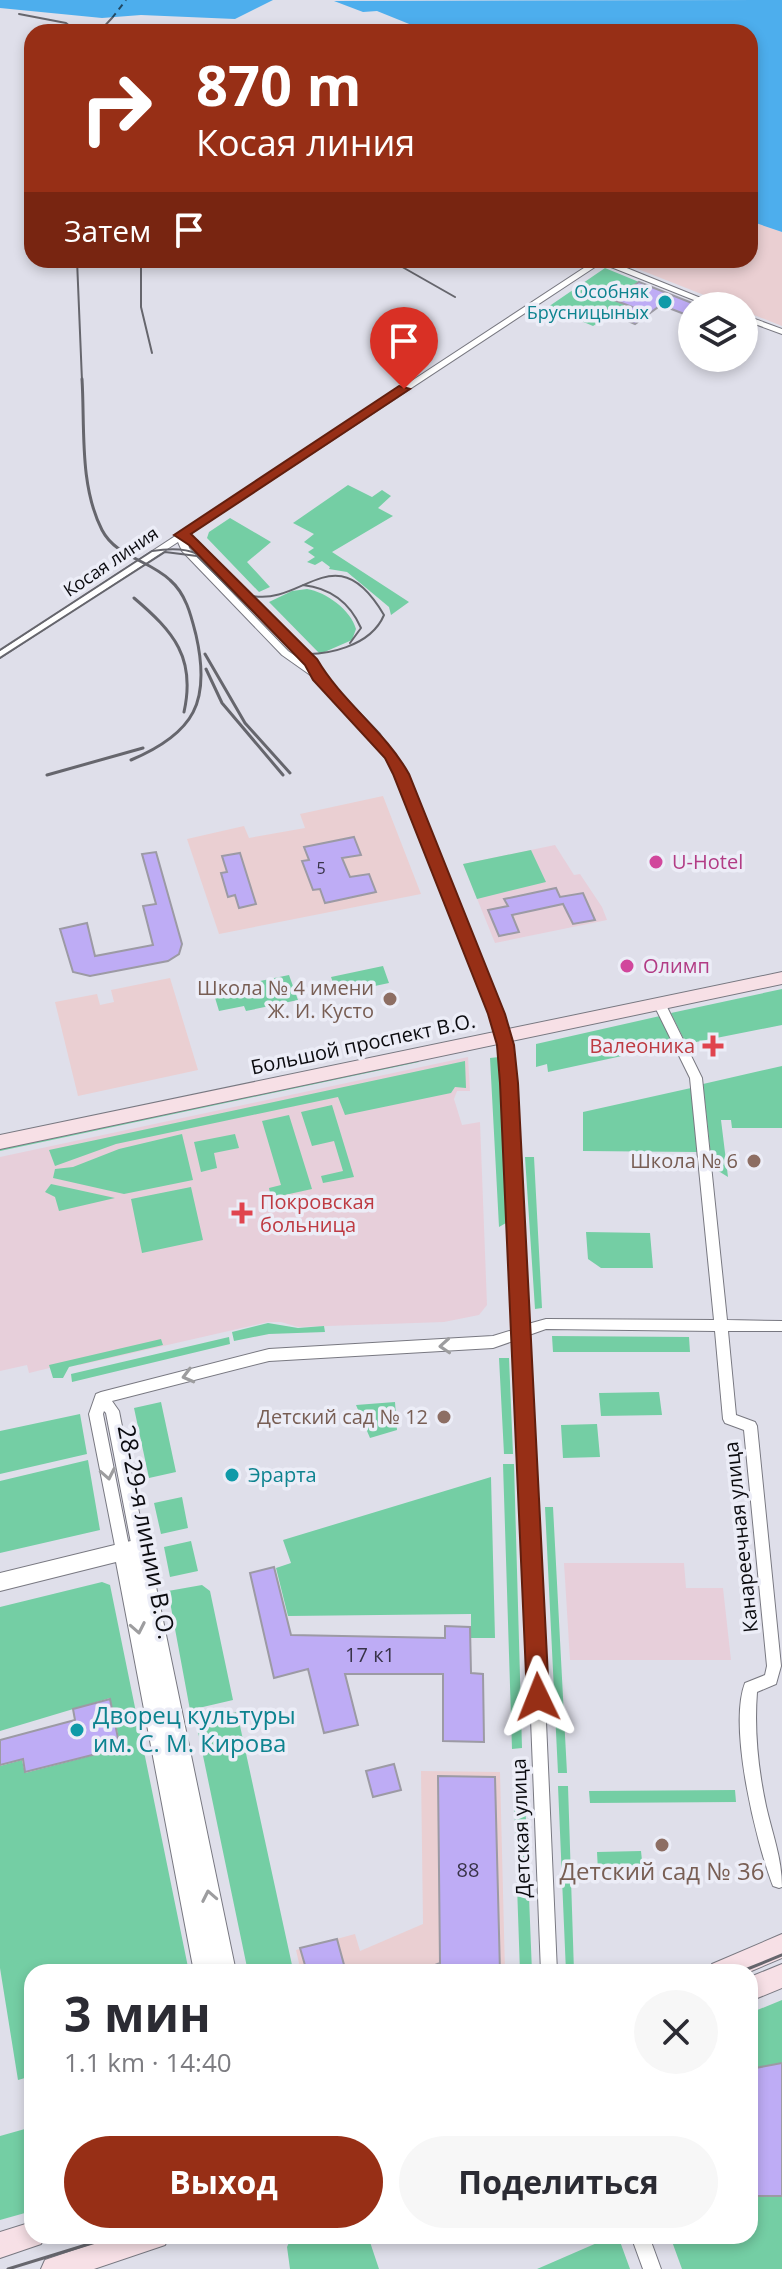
<!DOCTYPE html>
<html lang="ru">
<head>
<meta charset="utf-8">
<style>
  body { margin:0; font-family:"Open Sans",sans-serif; background:#f7f7f7; color:#2b2b33; height:100vh; display:flex; flex-direction:column; font-size:30px; white-space:nowrap }
  * { box-sizing:border-box; margin:0 }
  p { font-size:26px; color:#7c7c81 }
  .icon { flex:none; width:44px; height:44px; fill:none; stroke:currentColor; stroke-width:2; stroke-linecap:round; stroke-linejoin:round }
  .map { position:relative; flex:1; overflow:hidden }
  .sheet { position:absolute; left:24px; top:1964px; width:734px; height:280px; display:flex; flex-direction:column; background:#fff; border-radius:24px; box-shadow:0 4px 12px #0003 }
  .sheet>* { flex:none }
  .hud { position:absolute; left:24px; top:24px; width:734px; height:244px; border-radius:24px; box-shadow:0 4px 12px #0003; background:#972f16; color:#fff; overflow:hidden }
  .controls { position:absolute; left:678px; top:292px; display:grid; gap:16px }
  .controls a { display:grid; place-items:center; width:80px; height:80px; border-radius:50%; background:#fff; box-shadow:0 4px 12px #0003; font-size:40px }
  .pin { position:absolute; display:grid; place-items:center; width:68px; height:68px; color:#fff; margin:-82px -34px; border-radius:50% 50% 50% 0; rotate:-45deg; box-shadow:0 0 8px #0007 }
  .pin .icon { rotate:45deg }
  .me { position:absolute; width:88px; margin:-44px; rotate:358deg; stroke-linejoin:round; filter:drop-shadow(0 0 6px #0008) }
  .turn { display:flex; align-items:center; gap:28px; height:168px; padding:0 40px; font-size:36px }
  .turn .icon { width:104px; height:104px; stroke-width:2.5 }
  .turn b { display:block; font-size:56px; line-height:68px }
  .then { display:flex; align-items:center; height:76px; padding:0 40px; background:#0003; gap:16px; font-size:30px }
  .round { display:grid; place-items:center; flex:none; width:84px; height:84px; border-radius:42px; background:#f7f7f7 }
  .summary { display:flex; align-items:center; justify-content:space-between; height:136px; padding:0 40px }
  h1 { font-size:48px; font-weight:700; line-height:60px }
  .action { display:flex; gap:16px; margin-top:auto; padding:16px 40px }
  .action a { flex:1; height:92px; border-radius:48px; background:#972f16; color:#fff; font-size:32px; font-weight:700; line-height:92px; text-align:center }
  .action a+a { background:#f7f7f7; color:#2b2b33 }
  .map>svg:first-child { display:block }
  .commercial { fill:#eacfd2 }
  .medical { fill:#e7cfda }
  .green { fill:#74cea4 }
  .water { fill:#4daeed }
  .lines { fill:none; stroke-linecap:round; stroke-linejoin:round }
  .ferry { stroke:#214963; stroke-width:2; stroke-dasharray:6 5; stroke-linecap:butt }
  .building { fill:#beacf5; stroke:#9c9aa4; stroke-width:2 }
  .minor-casing { stroke:#787881; stroke-width:2 }
  .tertiary-casing { stroke:#787881; stroke-width:2 }
  .secondary-casing { stroke:#787881; stroke-width:2 }
  .minor { fill:#fff; fill-rule:evenodd }
  .tertiary { fill:#fff; fill-rule:evenodd }
  .secondary { fill:#f7e0e6; fill-rule:evenodd }
  .tram-far1 { stroke:#66666d; stroke-width:2 }
  .tram { stroke:#66666d; stroke-width:3 }
  .rail-far1 { stroke:#66666d; stroke-width:2 }
  .rail { stroke:#66666d; stroke-width:3 }
  .oneway { stroke:#9d9d9f }
  .route { fill:#972f16; stroke:#621f0e; stroke-width:2 }
  .culture-dot { fill:#0f9aa8; stroke:#ecedf7; stroke-width:3 }
  .hotel-dot { fill:#d1479c; stroke:#ecedf7; stroke-width:3 }
  .education-dot { fill:#8d6e63; stroke:#ecedf7; stroke-width:3 }
  .health-dot { fill:#e0444e; stroke:#ecedf7; stroke-width:3 }
  .labels { text-anchor:middle; stroke-width:7; stroke-linejoin:round; paint-order:stroke }
  .number-label { font-size:16px; fill:#383348 }
  .far-culture-label { font-size:18px; fill:#0d838f; stroke:#ecedf7; text-anchor:end }
  .far-street-label { font-size:18px; fill:#0b0b0f; stroke:#ecedf7 }
  .hotel-label { font-size:20px; fill:#b23c85; stroke:#ecedf7; text-anchor:start }
  .education-label { font-size:20px; fill:#785e54; stroke:#ecedf7; text-anchor:end }
  .street-label { font-size:20px; fill:#0b0b0f; stroke:#ecedf7 }
  .health-label { font-size:20px; fill:#be3a42; stroke:#ecedf7; text-anchor:end }
  .culture-label { font-size:20px; fill:#0d838f; stroke:#ecedf7; text-anchor:start }
  .near-number-label { font-size:20px; fill:#383348 }
  .near-street-label { font-size:24px; fill:#0b0b0f; stroke:#ecedf7 }
  .near-culture-label { font-size:24px; fill:#0d838f; stroke:#ecedf7; text-anchor:start }
  .near-education-label { font-size:24px; fill:#785e54; stroke:#ecedf7 }
</style>
</head>
<body>
<div class="map">
<svg width="782" height="2269" viewBox="0 0 782 2269">
  <rect width="100%" height="100%" fill="#dfdfea"/>
  <path class="commercial" d="M750,221L782,232V326L744,311V306H732L615,260H750Z
    M383,796L421,894L219,934L187,839L244,826L249,838L305,828L300,814Z
    M170,978L198,1070L78,1096L55,1002L97,994L100,1005L114,1002L111,990Z
    M421,1771L500,1772L505,1972H301L296,1950L355,1934L360,1951L423,1924Z"/>
  <path class="medical" d="M555,845L574,875L580,874L602,907L607,920L495,943L463,864Z
    M468,1057L470,1091H457L454,1099L462,1125L480,1122L487,1305L479,1315L444,1322L298,1327L281,1322H268L80,1365L78,1361L29,1373L27,1365L0,1371V1157Z
    M564,1563H684L686,1588H723L731,1660H570Z"/>
  <path class="green" d="M605,268L639,282L615,300L624,304L622,315L609,316L593,326L548,307Z
    M348,485L372,497L382,490L391,496L378,508L393,516L332,552L409,602L391,615L389,607L347,572L329,569L330,567L322,561L315,565L307,562L315,557L308,552L314,548L304,542L314,534L293,523Z
    M230,518L271,542L247,562L270,587L259,592L207,538L209,532Z
    M307,589C326,592 351,610 356,629L352,640L320,654L269,602L292,591Z
    M531,850L546,882L477,899L463,864Z
    M383,966L389,983L337,994L331,977Z
    M289,975L298,1000L246,1011L244,1006L219,1011L213,991Z
    M782,989V1025L686,1044L671,1013Z
    M660,1016L673,1045L548,1072L547,1064L536,1067V1044Z
    M499,1057L508,1212L506,1223L499,1227L490,1058Z
    M418,1060L419,1062L0,1151V1146Z
    M465,1061L466,1088L455,1087L451,1093L345,1115L338,1097L116,1144L55,1166L49,1150Z
    M782,1066V1128H732L731,1120H721L728,1177L712,1167L703,1084Z
    M691,1088L697,1152L583,1151V1112Z
    M332,1105L354,1177L323,1183L321,1176L343,1171L334,1141L312,1146L301,1112Z
    M289,1115L312,1189L271,1198L269,1188L281,1185L262,1121Z
    M182,1134L193,1180L124,1194L53,1178L55,1169L73,1167L119,1149Z
    M235,1134L239,1148L214,1153L217,1168L201,1172L194,1142Z
    M525,1157H534L542,1308L535,1309Z
    M51,1184L115,1198L59,1211L55,1197L45,1192Z
    M191,1187L203,1240L142,1253L131,1199Z
    M586,1232L650,1233L653,1268H601L588,1259Z
    M268,1323L298,1328L324,1326L325,1332L269,1334L234,1341L232,1332Z
    M552,1336L689,1337L690,1352H553Z
    M229,1337L230,1344L72,1382L71,1374Z
    M161,1339L163,1345L69,1367L63,1378H53L49,1365Z
    M499,1358H509L513,1454H504Z
    M659,1392L662,1415L601,1416L599,1393Z
    M161,1402L176,1472L149,1478L134,1408Z
    M395,1402L397,1430L370,1438L356,1405Z
    M80,1414L87,1454L0,1474V1431Z
    M597,1424L600,1457L563,1458L561,1425Z
    M88,1460L100,1530L0,1553V1481Z
    M503,1464H514L522,1748L512,1749Z
    M491,1477L495,1638H471V1614L288,1616L276,1568L291,1563L283,1540Z
    M182,1497L188,1528L161,1534L154,1503Z
    M545,1507H553L567,1773H558Z
    M191,1541L198,1571L170,1577L164,1547Z
    M102,1582L110,1585L189,1972H32V2076L18,2080L0,1968V1766L22,1760L25,1773L121,1748L110,1698L0,1731V1607Z
    M202,1585L210,1591L233,1700L190,1710L168,1591Z
    M237,1712L292,1965L265,1972H248L196,1722Z
    M513,1770H524L532,1972H520Z
    M558,1786H568L574,1972H566Z
    M735,1790L736,1802L590,1803L589,1791Z
    M641,1851L643,1870L598,1871L597,1852Z
    M782,2000V2269H682L670,2236H750V2013Z
    M32,2127V2211L0,2220V2136Z
    M292,2236H368L379,2269H290L287,2247Z
    M613,2236H618L630,2269H537Z"/>
  <path class="water" d="M0,0H273L235,19L141,15L102,18L0,8Z
    M782,0V232L750,221V32H429L377,11L363,12L334,1Z"/>
  <g class="lines">
    <path class="ferry" d="M112,18L126,0"/>
  </g>
  <path class="building" d="M639,282L692,303V317L661,305L635,324L621,318L632,307L614,300Z
    M354,837L361,855L342,858L350,877L369,874L376,892L325,903L320,889L313,890L302,861L309,860L304,847Z
    M156,852L182,944L179,954L168,961L90,976L73,972L60,929L87,923L95,956L153,945L143,906L156,904L142,854Z
    M240,853L256,904L239,908L235,895L228,897L221,873L227,872L222,856Z
    M556,888L560,897L583,893L595,920L573,924L563,904L512,915L519,932L499,936L488,910L508,906L504,899Z
    M274,1567L291,1635L445,1638V1626L470,1627L471,1673L483,1674L484,1742L443,1741V1674H345L358,1725L324,1733L308,1669L274,1678L250,1573Z
    M110,1699L120,1748L25,1772L23,1759L0,1765V1740L75,1720L73,1709Z
    M394,1764L401,1790L373,1797L366,1771Z
    M438,1776L495,1777L500,1972H418L440,1963Z
    M337,1939L346,1972H307L300,1948Z
    M782,2063V2196H750V2069Z"/>
  <g class="lines">
    <g class="minor-casing">
      <path id="minor" d="M596,260H607L718,305L709,306L601,263L188,535L197,540L314,660L322,674L380,734L406,774L507,1028L515,1083L528,1324L546,1319L714,1320L690,1078L654,1005L660,1001L666,1005L702,1078L727,1320L782,1321V1331H728L736,1415L755,1422L757,1426L781,1666L776,1684L757,1692C754,1731 758,1768 766,1806C772,1833 782,1858 782,1887L779,1888L773,1886C756,1842 728,1727 745,1683L765,1675L767,1666L744,1430L725,1423L723,1419L715,1331L546,1329L529,1335L557,1972H541L516,1340L493,1348L269,1361L112,1401L119,1411L146,1548L144,1553L139,1554L134,1553L132,1548L106,1413L104,1411L103,1414L130,1551L128,1556L123,1557L118,1556L116,1551L89,1414L96,1394L101,1392L269,1349L493,1336L516,1329L503,1083L495,1029L396,774L372,738L316,679L282,655L182,551L178,542L0,658V651ZM188,542L191,544L307,664L288,651L189,548Z
        M744,315L782,329V334L744,320Z
        M631,2236H649L661,2269H643Z"/>
    </g>
    <g class="tertiary-casing">
      <path id="tertiary" d="M139,1539L146,1542L148,1548L236,1972H194L116,1562L0,1591V1573Z"/>
    </g>
    <g class="secondary-casing">
      <path id="secondary" d="M782,972V984L0,1149V1135Z
        M782,1934V1958L749,1972H708L712,1964Z
        M782,1964V1988L750,2001V1977Z
        M32,2222V2236H45L41,2244L0,2258V2232Z
        M116,2236H169L165,2245L94,2269H41L45,2260Z"/>
    </g>
    <use href="#minor" class="minor"/>
    <use href="#tertiary" class="tertiary"/>
    <use href="#secondary" class="secondary"/>
    <path class="tram-far1" d="M303,585C330,588 350,603 361,628L350,643
      M0,650L152,551C226,539 205,588 253,596C304,605 336,534 384,615C371,646 326,657 295,653L197,556L165,552L0,658"/>
    <path class="tram" d="M740,1972L782,1955
      M8,2269L115,2236"/>
    <path class="rail-far1" d="M19,14L66,23L77,32
      M99,32L112,18
      M77,260L82,381
      M141,260V307L152,353
      M390,260L455,297"/>
    <path class="rail" d="M82,379C85,427 79,485 102,530C116,557 149,560 170,580C186,594 191,615 196,635C211,701 195,733 131,760
      M134,598C174,632 196,658 184,712
      M205,654L245,723L290,773
      M206,669L222,703L283,775
      M47,775L143,748"/>
  </g>
  <defs><path id="oneway-chevron" d="M-2-3.5L2.5 0L-2 3.5" fill="none" stroke-width="1.6" stroke-linecap="round" stroke-linejoin="round" transform="scale(2)"/></defs>
  <g class="oneway">
    <use href="#oneway-chevron" transform="translate(445 1346) rotate(176)"/>
    <use href="#oneway-chevron" transform="translate(188 1376) rotate(165)"/>
    <use href="#oneway-chevron" transform="translate(108 1474) rotate(79)"/>
    <use href="#oneway-chevron" transform="translate(138 1628) rotate(79)"/>
    <use href="#oneway-chevron" transform="translate(209 1896) rotate(-101)"/>
  </g>
  <path class="route" d="M399,386L410,389L191,534L317,659C342,702 385,731 409,774L505,1014L514,1045L518,1083L549,1697L546,1705L538,1708L530,1705L527,1697L500,1083L497,1045L488,1014L393,774L385,758L313,680L305,665L189,545L174,535Z"/>
  <g class="culture-dot">
    <circle cx="665" cy="302" r="8"/>
    <circle cx="232" cy="1475" r="8"/>
    <circle cx="77" cy="1730" r="8"/>
  </g>
  <g class="hotel-dot">
    <circle cx="656" cy="862" r="8"/>
    <circle cx="627" cy="966" r="8"/>
  </g>
  <g class="education-dot">
    <circle cx="390" cy="999" r="8"/>
    <circle cx="754" cy="1161" r="8"/>
    <circle cx="444" cy="1417" r="8"/>
    <circle cx="662" cy="1845" r="8"/>
  </g>
  <g class="health-dot">
    <path d="M709 1034h8v8h8v8h-8v8h-8v-8h-8v-8h8z"/>
    <path d="M238 1201h8v8h8v8h-8v8h-8v-8h-8v-8h8z"/>
  </g>
  <g class="labels">
    <g class="number-label">
      <text x="321" y="874">5</text>
    </g>
    <g class="far-culture-label">
      <text x="649" y="298">Особняк<tspan x="649" dy="21">Брусницыных</tspan></text>
    </g>
    <g class="far-street-label">
      <text transform="translate(111 562) rotate(-34)" y="6">Косая линия</text>
    </g>
    <g class="hotel-label">
      <text x="672" y="869">U-Hotel</text>
      <text x="643" y="973">Олимп</text>
    </g>
    <g class="education-label">
      <text x="374" y="995">Школа № 4 имени<tspan x="374" dy="23">Ж. И. Кусто</tspan></text>
      <text x="738" y="1168">Школа № 6</text>
      <text x="428" y="1424">Детский сад № 12</text>
    </g>
    <g class="street-label">
      <text transform="translate(363 1044) rotate(-12)" y="7">Большой проспект В.О.</text>
      <text transform="translate(741 1537) rotate(-96)" y="7">Канареечная улица</text>
      <text transform="translate(521 1828) rotate(-92)" y="7">Детская улица</text>
    </g>
    <g class="health-label">
      <text x="695" y="1053">Валеоника</text>
      <text x="260" y="1209" text-anchor="start">Покровская<tspan x="260" dy="23">больница</tspan></text>
    </g>
    <g class="culture-label">
      <text x="248" y="1482">Эрарта</text>
    </g>
    <g class="near-number-label">
      <text x="370" y="1662">17 к1</text>
      <text x="468" y="1877">88</text>
    </g>
    <g class="near-street-label">
      <text transform="translate(146 1532) rotate(79)" y="8">28-29-я линии В.О.</text>
    </g>
    <g class="near-culture-label">
      <text x="93" y="1724">Дворец культуры<tspan x="93" dy="28">им. С. М. Кирова</tspan></text>
    </g>
    <g class="near-education-label">
      <text x="662" y="1880">Детский сад № 36</text>
    </g>
  </g>
</svg>
<div class="controls">
<a><svg class="icon" aria-label="layers" viewBox="0 0 24 24"><path d="M12 4l9 5-9 5-9-5zM3 14l9 5 9-5"/></svg></a>
</div>
<div class="pin" style="left:404px;top:389px;background:#d93025"><svg class="icon" aria-label="arrive" viewBox="0 0 24 24"><path d="M6 21V4h12l-3 4 3 4H6"/></svg></div>
<svg class="me" style="left:538px;top:1697px" viewBox="-20 -20 40 40"><path d="M0-17L14 15 0 8-14 15z" fill="#972f16" stroke="#fff" stroke-width="4"/></svg>
<div class="hud">
<div class="turn"><svg class="icon" aria-label="right" viewBox="0 0 24 24"><path d="M7 20v-9h11M14 6l5 5-5 5"/></svg><div><b>870 m</b>Косая линия</div></div>
<div class="then">Затем<svg class="icon" aria-label="arrive" viewBox="0 0 24 24"><path d="M6 21V4h12l-3 4 3 4H6"/></svg></div>
</div>
<section class="sheet">
<div class="summary"><div><h1>3 мин</h1><p>1.1 km · 14:40</p></div><a class="round"><svg class="icon" aria-label="close" viewBox="0 0 24 24"><path d="M6 6l12 12M18 6L6 18"/></svg></a></div>
<div class="action"><a>Выход</a><a>Поделиться</a></div>
</section>
</div>
</body>
</html>
